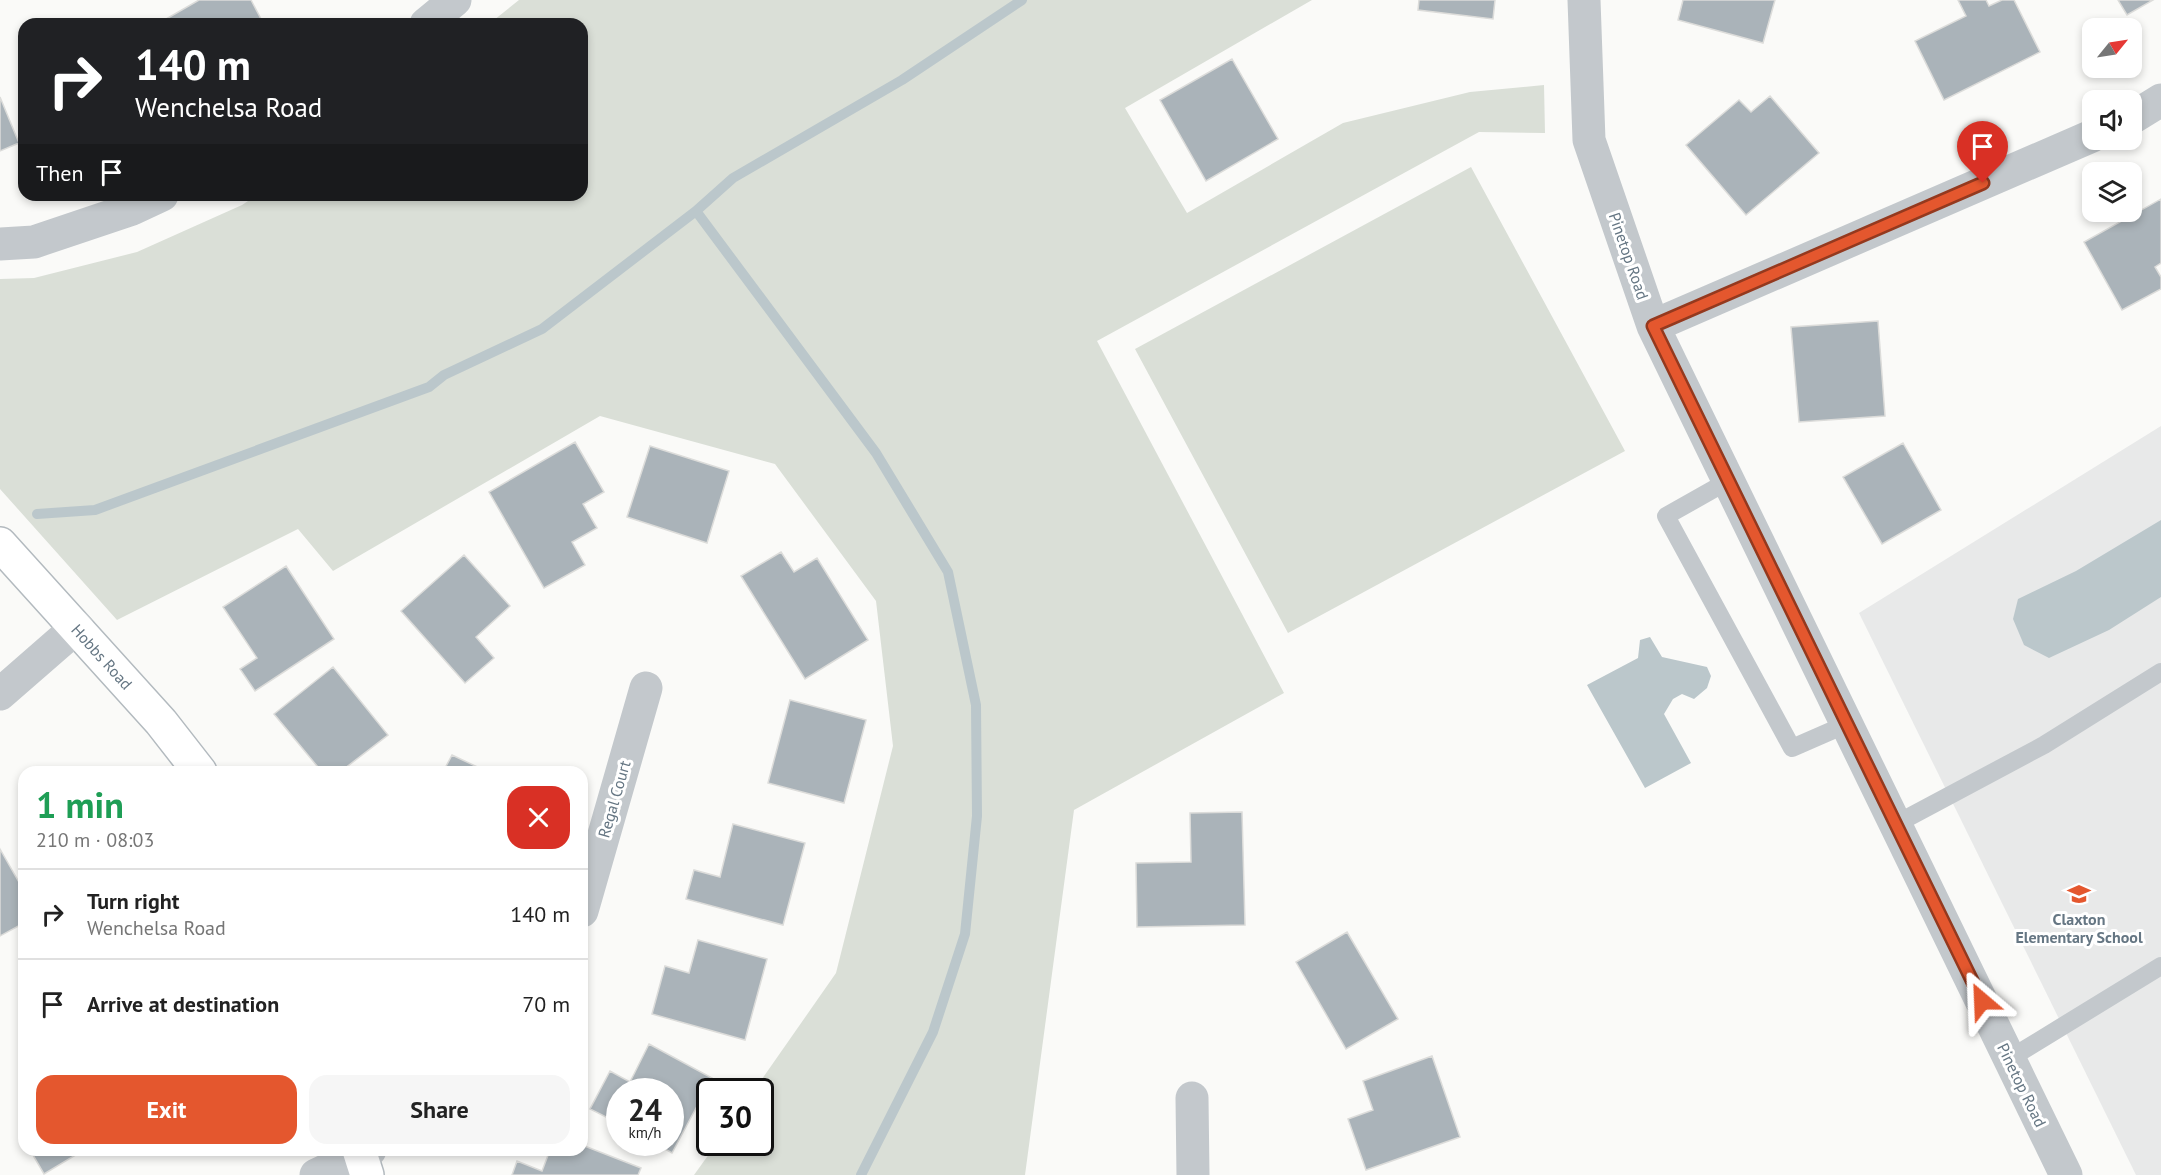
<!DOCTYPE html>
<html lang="en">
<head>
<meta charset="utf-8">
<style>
  body { margin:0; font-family:"PT Sans",sans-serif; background:#f6f6f6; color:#222; height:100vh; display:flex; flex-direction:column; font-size:22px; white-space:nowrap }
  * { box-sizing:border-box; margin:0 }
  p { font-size:20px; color:#767676 }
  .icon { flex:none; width:33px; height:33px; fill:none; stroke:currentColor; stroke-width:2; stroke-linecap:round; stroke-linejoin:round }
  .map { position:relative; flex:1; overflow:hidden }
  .details { position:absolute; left:18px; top:766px; width:570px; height:390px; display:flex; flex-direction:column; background:#fff; border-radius:18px; box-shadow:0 3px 9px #0003 }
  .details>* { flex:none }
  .top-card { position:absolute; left:18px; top:18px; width:570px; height:183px; border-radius:18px; box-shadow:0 3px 9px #0003; background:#202124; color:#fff; overflow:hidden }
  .needle { width:39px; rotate:60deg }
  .controls { position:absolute; left:2082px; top:18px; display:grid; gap:12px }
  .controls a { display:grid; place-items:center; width:60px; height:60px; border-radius:12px; background:#fff; box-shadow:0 3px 9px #0003; font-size:30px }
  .speed { position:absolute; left:606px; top:1078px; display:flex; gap:12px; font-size:30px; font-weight:700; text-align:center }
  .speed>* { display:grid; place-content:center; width:78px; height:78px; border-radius:50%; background:#fff; box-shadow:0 3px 9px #0003; line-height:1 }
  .speed small { font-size:15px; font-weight:400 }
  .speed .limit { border:3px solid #111; border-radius:9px; background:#fff; color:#111 }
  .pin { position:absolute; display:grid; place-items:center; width:51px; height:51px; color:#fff; margin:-62px -26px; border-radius:50% 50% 50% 0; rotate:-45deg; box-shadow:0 0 6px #0007 }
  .pin .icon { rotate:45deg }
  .me { position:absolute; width:66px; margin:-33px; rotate:334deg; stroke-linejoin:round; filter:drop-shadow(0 0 4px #0008) }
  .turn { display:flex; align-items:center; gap:21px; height:126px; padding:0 18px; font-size:27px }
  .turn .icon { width:78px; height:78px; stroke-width:2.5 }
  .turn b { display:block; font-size:42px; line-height:51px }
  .then { display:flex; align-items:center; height:57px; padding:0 18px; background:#0003; gap:12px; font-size:22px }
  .round { display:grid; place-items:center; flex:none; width:63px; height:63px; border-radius:18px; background:#f6f6f6 }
  .head { display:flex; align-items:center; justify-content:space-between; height:102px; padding:0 18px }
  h1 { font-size:36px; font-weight:700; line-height:45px; color:#1e9e55 }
  .primary-button { display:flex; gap:12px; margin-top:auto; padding:12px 18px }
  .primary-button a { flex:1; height:69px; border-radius:18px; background:#e4572e; color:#fff; font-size:24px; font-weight:700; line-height:69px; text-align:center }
  .primary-button a+a { background:#f6f6f6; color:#222 }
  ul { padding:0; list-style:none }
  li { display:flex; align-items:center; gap:18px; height:90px; padding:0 18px; border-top:2px solid #e0e0e0 }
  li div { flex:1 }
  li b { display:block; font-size:22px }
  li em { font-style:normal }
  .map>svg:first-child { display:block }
  .built { fill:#e8e9e9 }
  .green { fill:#dadfd7 }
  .water { fill:#bbc7cb }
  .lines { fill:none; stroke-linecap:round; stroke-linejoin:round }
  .stream { stroke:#bbc7cb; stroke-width:10 }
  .building { fill:#aab3b9; stroke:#dcdcda; stroke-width:1.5 }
  .secondary-casing { stroke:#b3babf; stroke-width:36 }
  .lane { stroke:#c3c8cc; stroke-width:18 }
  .street { stroke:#c3c8cc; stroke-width:33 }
  .secondary { stroke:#fff; stroke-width:33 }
  .route-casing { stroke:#94391e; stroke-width:15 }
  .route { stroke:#e4572e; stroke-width:10 }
  .labels { text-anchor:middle; stroke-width:6; stroke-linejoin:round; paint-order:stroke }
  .street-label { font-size:16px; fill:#657683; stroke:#fff }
  .poi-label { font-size:16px; font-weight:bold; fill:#657683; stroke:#fff }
</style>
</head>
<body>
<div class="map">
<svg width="2161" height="1175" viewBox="0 0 2161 1175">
  <rect width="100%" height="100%" fill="#fafaf8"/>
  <path class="built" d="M2161,426V1175H2136L1859,613Z"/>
  <path class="green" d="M519,0H1312L1125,108L1187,213L1343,123L1470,92L1544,85L1545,133L1479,132L1097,341L1284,693L1074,810L1025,1175H694L717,1143H760V1092H753L836,973L893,746L876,601L775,464L600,416L333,571L298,529L117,620L0,489V279L34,278L137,252L242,205L257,195H582V24H489Z
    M1471,167L1625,451L1288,633L1135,349Z"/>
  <path class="water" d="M2161,520V597L2109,630L2049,658L2024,645L2013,619L2018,599L2076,571Z
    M1650,637L1662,657L1707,667L1711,676L1707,688L1694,699L1682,694L1673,699L1664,714L1691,763L1645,788L1587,685L1638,658L1640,640Z"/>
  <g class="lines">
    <path class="stream" d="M696,211L876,453L948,572L976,705L977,816L965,934L933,1032L861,1175
      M37,514L95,510L429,387L444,375L542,329L696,211L733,178L902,80L1022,0"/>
  </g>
  <path class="building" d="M199,0H251L261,19L253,24H169L166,19Z
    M1419,0H1495L1493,19L1418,10Z
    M1683,0H1775L1763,43L1678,20Z
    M1958,0H1986L1989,6L2002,0H2014L2040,52L1944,100L1915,41L1966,16Z
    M2118,0H2153L2127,15Z
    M1232,59L1278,139L1206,181L1160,100Z
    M1770,96L1819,153L1746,215L1686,145L1739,100L1751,112Z
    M0,97L19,143L0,151Z
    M2161,199V263L2155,267L2161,277V289L2122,310L2084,242Z
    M1878,321L1885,416L1799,422L1791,327Z
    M575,442L604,492L583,504L597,528L572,542L585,565L544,588L489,492Z
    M1903,443L1941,510L1882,544L1843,477Z
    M650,446L729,471L707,543L627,517Z
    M781,552L794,572L817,558L868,640L805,679L741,576Z
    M464,555L510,606L476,637L494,658L465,683L401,611Z
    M286,566L334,639L255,691L240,669L257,658L223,607Z
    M333,667L388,735L340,772H322L274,714Z
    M790,700L866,720L844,803L768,783Z
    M452,755L488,772H443Z
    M1242,812L1245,925L1137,927L1136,863L1191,862L1190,813Z
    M733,824L805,843L783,925L686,899L694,870L720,877Z
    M0,849L24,891V923L0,936Z
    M1347,932L1398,1019L1346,1049L1296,962Z
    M698,940L767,959L745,1040L652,1014L665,966L689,973Z
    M649,1044L712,1078L672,1153L654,1143H670V1092H620V1124L590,1109L610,1071L630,1082Z
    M1432,1056L1460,1137L1366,1170L1348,1119L1373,1110L1363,1081Z
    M582,1145L641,1168L638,1175H512L517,1161L542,1171L550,1150H582Z
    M30,1150H84L44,1174Z"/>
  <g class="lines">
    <g class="secondary-casing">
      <g id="secondary">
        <path id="s1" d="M0,544L161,722L200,772"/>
        <path d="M359,1150L367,1175"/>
      </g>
    </g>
    <path class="lane" d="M1728,481L1666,516L1792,748L1847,724
      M1896,824L2044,745L2161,672
      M2009,1059L2161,966"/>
    <path class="street" d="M1584,0L1589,140L1653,326L2066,1175
      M426,24L455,0
      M2132,118L2161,100
      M0,244L34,242L132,209L162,195
      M1653,326L2092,136
      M0,694L77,627
      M582,911L646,688
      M1192,1098L1193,1175
      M316,1175L370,1150"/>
    <use href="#secondary" class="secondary"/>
  </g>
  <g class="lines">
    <g class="route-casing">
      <path id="route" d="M1982,1001L1653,326L1983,183"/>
    </g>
    <use href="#route" class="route"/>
  </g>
  <defs>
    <g id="school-bare" transform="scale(1.8)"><path d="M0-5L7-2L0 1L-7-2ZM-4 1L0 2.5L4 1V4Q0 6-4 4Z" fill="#e4572e" stroke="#fff" stroke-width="2.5" paint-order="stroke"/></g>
  </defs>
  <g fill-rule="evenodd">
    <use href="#school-bare" x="2079" y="894"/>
  </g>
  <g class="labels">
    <g class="street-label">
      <text transform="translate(1629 256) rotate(71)" y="6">Pinetop Road</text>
      <text dy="6" stroke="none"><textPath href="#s1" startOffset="152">Hobbs Road</textPath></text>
      <text transform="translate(614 799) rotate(-74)" y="6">Regal Court</text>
      <text transform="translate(2022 1085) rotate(64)" y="6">Pinetop Road</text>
    </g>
    <g class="poi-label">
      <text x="2079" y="925">Claxton<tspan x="2079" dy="18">Elementary School</tspan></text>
    </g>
  </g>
</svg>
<div class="controls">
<a><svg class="needle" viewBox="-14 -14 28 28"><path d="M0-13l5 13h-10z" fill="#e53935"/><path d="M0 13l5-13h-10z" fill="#767676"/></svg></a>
<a><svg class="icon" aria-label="sound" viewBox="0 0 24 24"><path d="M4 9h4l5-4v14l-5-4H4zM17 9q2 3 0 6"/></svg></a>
<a><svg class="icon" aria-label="layers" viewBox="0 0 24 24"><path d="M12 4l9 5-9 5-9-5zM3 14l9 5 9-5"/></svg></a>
</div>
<div class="speed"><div>24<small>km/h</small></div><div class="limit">30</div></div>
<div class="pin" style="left:1983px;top:183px;background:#d93025"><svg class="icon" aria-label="arrive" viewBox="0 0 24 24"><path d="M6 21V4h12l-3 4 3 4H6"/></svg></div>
<svg class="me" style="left:1982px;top:1001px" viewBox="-20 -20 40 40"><path d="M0-17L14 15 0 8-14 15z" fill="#e4572e" stroke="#fff" stroke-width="4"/></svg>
<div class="top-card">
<div class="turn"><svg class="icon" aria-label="right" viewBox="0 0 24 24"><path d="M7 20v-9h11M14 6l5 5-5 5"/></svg><div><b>140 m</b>Wenchelsa Road</div></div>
<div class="then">Then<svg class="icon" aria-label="arrive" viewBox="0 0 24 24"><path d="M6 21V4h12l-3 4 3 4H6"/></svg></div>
</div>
<section class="details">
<div class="head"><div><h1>1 min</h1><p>210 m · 08:03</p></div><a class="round" style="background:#d93025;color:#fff"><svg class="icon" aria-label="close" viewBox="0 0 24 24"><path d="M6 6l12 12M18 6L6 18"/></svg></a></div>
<ul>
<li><svg class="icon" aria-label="right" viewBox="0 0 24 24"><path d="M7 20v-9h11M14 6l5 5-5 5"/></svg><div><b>Turn right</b><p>Wenchelsa Road</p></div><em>140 m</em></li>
<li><svg class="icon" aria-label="arrive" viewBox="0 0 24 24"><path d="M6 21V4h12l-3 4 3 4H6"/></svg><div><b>Arrive at destination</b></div><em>70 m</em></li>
</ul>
<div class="primary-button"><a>Exit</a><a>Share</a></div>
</section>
</div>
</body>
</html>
